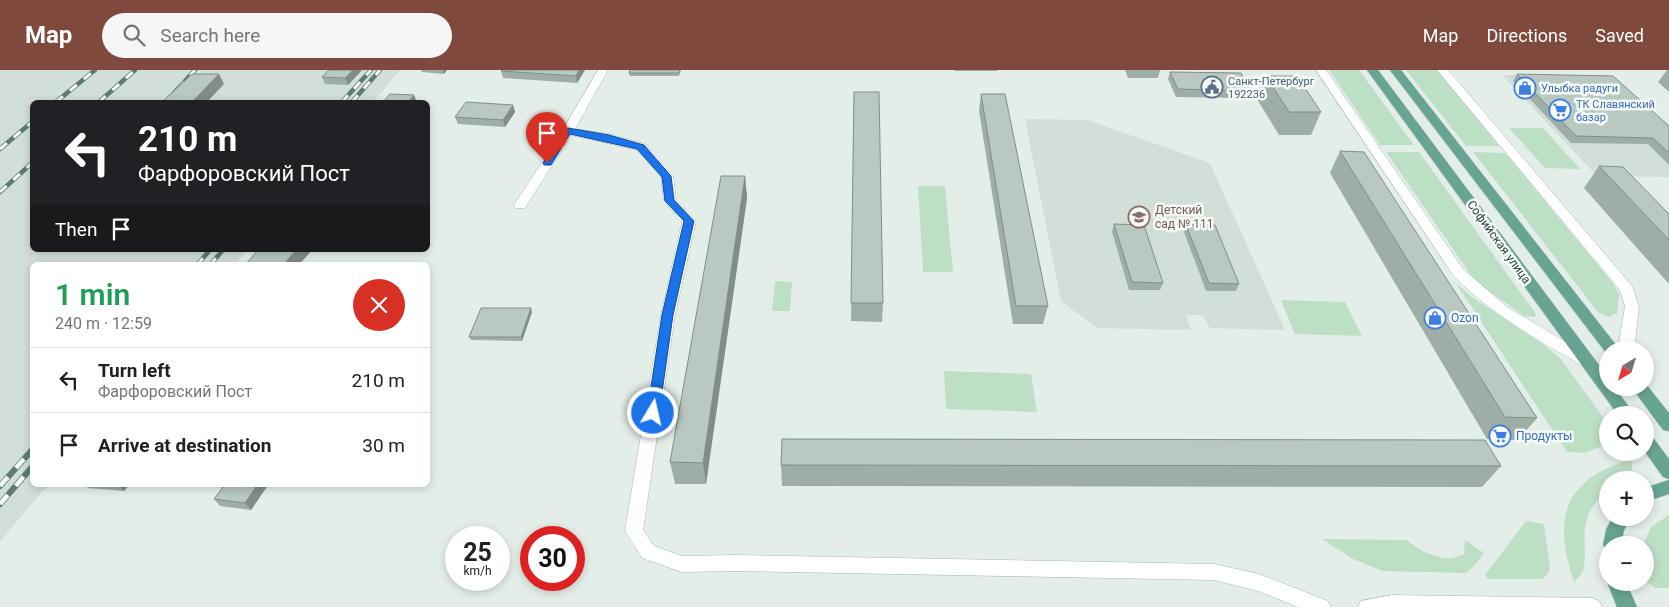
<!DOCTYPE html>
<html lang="en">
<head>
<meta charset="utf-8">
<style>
  body { margin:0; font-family:Roboto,sans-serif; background:#f6f6f6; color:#202124; height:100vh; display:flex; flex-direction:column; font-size:19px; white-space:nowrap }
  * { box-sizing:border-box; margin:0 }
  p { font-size:16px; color:#757577 }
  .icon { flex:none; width:28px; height:28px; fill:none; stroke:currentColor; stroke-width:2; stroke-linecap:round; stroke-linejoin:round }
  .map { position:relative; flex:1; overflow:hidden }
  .panel { position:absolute; left:30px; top:192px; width:400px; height:225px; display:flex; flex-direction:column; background:#fff; border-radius:8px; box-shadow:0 2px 8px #0003 }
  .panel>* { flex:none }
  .hud { position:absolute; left:30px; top:30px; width:400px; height:152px; border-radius:8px; box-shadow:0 2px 8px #0003; background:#202124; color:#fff; overflow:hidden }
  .needle { width:32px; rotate:218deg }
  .tools { position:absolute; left:1599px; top:271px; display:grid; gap:10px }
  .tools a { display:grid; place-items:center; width:55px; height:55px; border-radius:50%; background:#fff; box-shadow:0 2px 8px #0003; font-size:25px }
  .speed { position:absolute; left:445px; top:456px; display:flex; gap:10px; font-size:25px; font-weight:700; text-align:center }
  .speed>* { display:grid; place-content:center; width:65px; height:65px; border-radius:50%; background:#fff; box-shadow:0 2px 8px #0003; line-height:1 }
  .speed small { font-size:12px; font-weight:400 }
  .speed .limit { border:8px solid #d22; background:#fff; color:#111 }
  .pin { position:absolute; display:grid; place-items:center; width:42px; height:42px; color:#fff; margin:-51px -21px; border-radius:50% 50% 50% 0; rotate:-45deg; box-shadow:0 0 5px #0007 }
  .pin .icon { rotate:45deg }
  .me { position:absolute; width:55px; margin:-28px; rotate:9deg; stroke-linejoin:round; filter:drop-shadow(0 0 4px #0008) }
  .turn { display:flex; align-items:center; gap:18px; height:105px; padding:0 25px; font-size:22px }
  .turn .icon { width:65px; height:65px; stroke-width:2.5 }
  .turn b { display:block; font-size:35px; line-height:42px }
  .then { display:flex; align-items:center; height:48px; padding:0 25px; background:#0003; gap:10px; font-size:19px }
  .round { display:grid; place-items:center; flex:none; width:52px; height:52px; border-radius:26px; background:#f6f6f6 }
  .head { display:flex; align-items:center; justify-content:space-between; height:85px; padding:0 25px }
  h1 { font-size:30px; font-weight:600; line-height:38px; color:#1e9e55 }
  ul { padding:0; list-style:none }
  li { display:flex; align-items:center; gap:15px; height:65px; padding:0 25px; border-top:1px solid #e0e0e0 }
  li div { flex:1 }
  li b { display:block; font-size:19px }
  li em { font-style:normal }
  header { display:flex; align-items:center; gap:30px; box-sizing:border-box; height:70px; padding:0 25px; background:#7f4a3d; color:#fff }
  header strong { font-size:24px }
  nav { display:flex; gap:28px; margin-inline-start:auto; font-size:18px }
  .search { width:350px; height:45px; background:#f6f6f6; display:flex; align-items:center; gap:12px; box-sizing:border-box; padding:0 18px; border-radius:28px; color:#757577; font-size:19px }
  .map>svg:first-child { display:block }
  .built { fill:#d2ded8 }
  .green { fill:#bddfc5 }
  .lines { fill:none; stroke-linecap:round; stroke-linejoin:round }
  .minor-casing { stroke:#a6b6b0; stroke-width:1 }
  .major-casing { stroke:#c1cac7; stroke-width:1 }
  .minor { fill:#fff; fill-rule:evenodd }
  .major { fill:#68a493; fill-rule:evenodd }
  .rail-far1-casing { stroke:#5d7b72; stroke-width:4.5 }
  .rail-casing { stroke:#5d7b72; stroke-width:6 }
  .rail-far1 { stroke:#f5faf7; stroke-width:3; stroke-dasharray:9; stroke-linecap:butt }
  .rail { stroke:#f5faf7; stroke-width:4.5; stroke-dasharray:12; stroke-linecap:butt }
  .wall { fill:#9fada7 }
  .shaded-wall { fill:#828d88 }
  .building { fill:#b9c9c2; stroke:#828d88 }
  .route { fill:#1a73e8; stroke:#114b97 }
  .labels { text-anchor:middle; stroke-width:5; stroke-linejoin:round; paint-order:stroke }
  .far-service-label { font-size:11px; fill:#4e5e75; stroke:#f5faf7; text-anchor:start }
  .far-shop-label { font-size:11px; fill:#366cbe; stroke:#f5faf7; text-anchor:start }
  .education-label { font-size:12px; fill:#785e54; stroke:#f5faf7; text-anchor:start }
  .street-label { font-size:12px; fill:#234037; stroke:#f5faf7 }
  .shop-label { font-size:12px; fill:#366cbe; stroke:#f5faf7; text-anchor:start }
</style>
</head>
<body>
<header>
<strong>Map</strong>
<div class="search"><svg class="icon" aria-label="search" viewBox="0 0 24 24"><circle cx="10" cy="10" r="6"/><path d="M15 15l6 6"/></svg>Search here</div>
<nav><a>Map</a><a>Directions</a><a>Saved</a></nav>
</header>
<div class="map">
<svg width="1669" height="537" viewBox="0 0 1669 537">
  <rect width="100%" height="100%" fill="#e4eee9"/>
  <path class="built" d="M0,0H400L373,32H32V180H247L235,195H32V415H48L0,471Z
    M1502,5H1609L1669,60V107L1597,106Z
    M1025,49L1087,50L1210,93L1285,260L1210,258L1202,245H1186L1191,260L1097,258L1061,231Z"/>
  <path class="green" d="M1329,0H1359L1414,75H1380Z
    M1406,0H1436L1499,76H1466Z
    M1509,58H1543L1580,99L1545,98Z
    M1386,82H1419L1536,244L1535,247L1524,246L1475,211Z
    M1473,82L1505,83L1613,213L1619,224L1617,243L1608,247L1598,242Z
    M918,116H945L953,202H923Z
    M775,211L792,212L790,241H772Z
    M1455,212L1473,228L1544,275L1561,289L1607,353V374L1584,383L1567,382Z
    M1281,230L1345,232L1362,266L1295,264Z
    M944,301L1031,304L1037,342L946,339Z
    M1632,389C1634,407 1624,410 1608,410C1608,424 1595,430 1589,443C1580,463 1588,482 1583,502L1574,512C1552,447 1564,409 1632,389Z
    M1669,445V518H1656L1645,511V475H1643L1651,457Z
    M1526,451L1544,454L1550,499L1547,505L1542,509H1488L1485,505Z
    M1322,469L1406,470L1424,482L1443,488H1452L1464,484L1465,470L1484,483L1472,498L1466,503L1383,501L1353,489Z"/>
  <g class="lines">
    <g class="minor-casing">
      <path id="minor" d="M598,0H608L575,59L609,64L645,74L673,106L676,130L696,151L675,245L643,460L654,476L682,486L734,485L1214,494L1259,504L1328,531L1331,537H1298L1258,521L1214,510L734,501L682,502L642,488L625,461L661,245L682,152L664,131L661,107L637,80L571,65L525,138H515L514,135L555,73Z
        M1316,0H1326L1463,199L1507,237L1591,287L1594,291L1591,295H1581C1536,268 1490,244 1453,205Z
        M1437,0H1448L1632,216L1639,236L1634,280H1618L1625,236L1620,220Z
        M1392,525L1592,528L1599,531L1602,537H1358L1361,531Z"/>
    </g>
    <g class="major-casing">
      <path id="major" d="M1367,0H1378L1608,307V318H1615L1635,345H1618Z
        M1390,0H1401L1620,280H1608L1607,284Z
        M1646,314L1669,343V361L1663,360L1632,318H1645Z
        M1645,363L1651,365L1669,389V409L1663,407L1645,382Z
        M1669,410V424L1645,432V418Z
        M1612,448H1630L1624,460L1621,475H1608V481L1603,475L1606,460Z
        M1608,510V512H1626L1637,537H1617L1607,512Z"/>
    </g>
    <use href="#minor" class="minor"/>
    <use href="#major" class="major"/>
    <g class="rail-far1-casing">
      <path id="rail-far1" d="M56,32L95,0
        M99,32L135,0
        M166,32L195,0
        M342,32L371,0
        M352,32L380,0
        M0,79L32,52
        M0,122L32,93
        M197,195L210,180
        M210,195L223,180"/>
    </g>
    <g class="rail-casing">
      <path id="rail" d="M0,416L32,380
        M0,434L32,397"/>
    </g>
    <use href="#rail-far1" class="rail-far1"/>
    <use href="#rail" class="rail"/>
  </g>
  <path class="wall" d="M362,0L348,15L325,14L322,7Z
    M421,0H447L444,4L422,2Z
    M502,0H585L577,13L503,8L501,1Z
    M681,0L679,6H630L629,3Z
    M954,0H997V1H954Z
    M1125,0H1160L1158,8H1128Z
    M1667,0H1669V22L1658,12Z
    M1170,2L1250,21L1247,28L1176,27L1168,9Z
    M1517,4L1669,56V95L1648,74L1571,73L1513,11Z
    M1266,6L1321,42L1311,65H1279L1257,29Z
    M854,22L883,233L882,252L851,251Z
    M981,24L1048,236L1043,254H1013L979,41Z
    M513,35L515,42L505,57L458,54L455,47Z
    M1340,81L1537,348L1518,370L1487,369L1330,103Z
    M1599,96L1669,144V214L1584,118Z
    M745,106L747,128L706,414H675L670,392Z
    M1114,154L1163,213L1160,220H1129L1112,162Z
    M1186,155L1239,214L1236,221H1206L1184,162Z
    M532,242L522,271L471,270L469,267Z
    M781,395L1501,396L1482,417L782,416Z
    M85,415H129L124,421L88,418Z
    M219,415H268L251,440L220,436L214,429L222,418Z"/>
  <path class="shaded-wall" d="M353,0H362L348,15L345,8Z
    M443,0H447L444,4Z
    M579,0H585L577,13L576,6Z
    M219,4L224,14L207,32H192Z
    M414,25L417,32H408Z
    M513,35L515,42L505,57L503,50Z
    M745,106L747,128L706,414L703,393Z
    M296,180H312L299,195H283Z
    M531,238L532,242L522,271L521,267Z
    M118,415H129L124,421Z
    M257,415H268L251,440L245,433Z"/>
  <path class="building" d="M329,0H353L345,8L322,7Z
    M502,0H579L576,6L501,1Z
    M630,0H680L679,3H629Z
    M1170,2L1241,3L1250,21L1178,19Z
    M192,4H219L192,32H162Z
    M1517,4L1613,6L1669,56V83L1653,68L1576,66Z
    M1266,6H1297L1321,42H1289Z
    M854,22H879L883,233H851Z
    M390,24L414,25L408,32H383Z
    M981,24H1005L1048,236H1016Z
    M466,32L513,35L503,50L455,47Z
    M1340,81L1364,82L1537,348L1505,347Z
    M1599,96L1623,97L1669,144V170Z
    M721,106H745L703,393L670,392Z
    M1114,154L1144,155L1163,213L1132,212Z
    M1186,155H1215L1239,214L1209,213Z
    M258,180H296L283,195H245Z
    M481,238H531L521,267H469Z
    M782,369L1485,370L1501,396L781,395Z
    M219,415H257L245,433L214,429L224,416Z"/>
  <path class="route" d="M568,58L609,65L644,75L671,106L674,130L694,151L673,245L659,343L653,348L647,343L662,245L684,151L665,131L662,107L637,79L570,64L551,95H544L543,93L563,60Z"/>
  <defs>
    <g id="civic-ring" transform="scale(1.125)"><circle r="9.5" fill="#f5faf7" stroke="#5c6f8a" stroke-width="1.5"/><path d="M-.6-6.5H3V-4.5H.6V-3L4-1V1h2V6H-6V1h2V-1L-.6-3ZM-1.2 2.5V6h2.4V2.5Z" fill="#5c6f8a"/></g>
    <g id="shop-ring" transform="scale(1.125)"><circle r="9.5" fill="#f5faf7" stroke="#3f7fe0" stroke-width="1.5"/><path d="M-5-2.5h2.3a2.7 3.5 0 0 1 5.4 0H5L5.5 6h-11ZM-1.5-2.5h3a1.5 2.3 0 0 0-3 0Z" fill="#3f7fe0"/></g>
    <g id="supermarket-ring" transform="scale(1.125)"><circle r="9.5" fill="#f5faf7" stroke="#3f7fe0" stroke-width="1.5"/><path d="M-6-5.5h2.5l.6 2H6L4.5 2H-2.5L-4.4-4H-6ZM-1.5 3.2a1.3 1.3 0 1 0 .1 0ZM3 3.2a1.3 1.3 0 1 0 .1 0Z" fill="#3f7fe0"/></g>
    <g id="school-ring" transform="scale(1.125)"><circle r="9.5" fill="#f5faf7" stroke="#8d6e63" stroke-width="1.5"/><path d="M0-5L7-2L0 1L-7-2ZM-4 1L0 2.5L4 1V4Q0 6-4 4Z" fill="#8d6e63"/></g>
  </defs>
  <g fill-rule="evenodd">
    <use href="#civic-ring" x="1212" y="17"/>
    <use href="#shop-ring" x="1525" y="18"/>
    <use href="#supermarket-ring" x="1560" y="40"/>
    <use href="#school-ring" x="1139" y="147"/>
    <use href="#shop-ring" x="1435" y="248"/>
    <use href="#supermarket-ring" x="1500" y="366"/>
  </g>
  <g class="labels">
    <g class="far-service-label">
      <text x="1228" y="15">Санкт-Петербург<tspan x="1228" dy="13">192236</tspan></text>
    </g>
    <g class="far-shop-label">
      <text x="1541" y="22">Улыбка радуги</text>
      <text x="1576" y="38">ТК Славянский<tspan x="1576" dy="13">базар</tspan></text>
    </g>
    <g class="education-label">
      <text x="1155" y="144">Детский<tspan x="1155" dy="14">сад № 111</tspan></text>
    </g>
    <g class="street-label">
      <text transform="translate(1499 172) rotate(54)" y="4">Софийская улица</text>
    </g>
    <g class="shop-label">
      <text x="1451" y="252">Ozon</text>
      <text x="1516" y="370">Продукты</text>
    </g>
  </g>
</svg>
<div class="tools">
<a><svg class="needle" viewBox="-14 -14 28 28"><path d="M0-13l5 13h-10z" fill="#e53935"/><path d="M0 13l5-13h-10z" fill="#757577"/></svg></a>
<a><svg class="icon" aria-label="search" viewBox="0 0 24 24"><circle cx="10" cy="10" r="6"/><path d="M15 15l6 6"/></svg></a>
<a>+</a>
<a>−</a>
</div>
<div class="speed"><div>25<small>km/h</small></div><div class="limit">30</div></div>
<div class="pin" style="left:547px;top:93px;background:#d93025"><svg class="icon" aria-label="arrive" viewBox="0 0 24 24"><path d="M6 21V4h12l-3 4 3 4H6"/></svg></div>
<svg class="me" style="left:653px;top:343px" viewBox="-20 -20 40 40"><circle r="17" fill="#1a73e8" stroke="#fff" stroke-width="3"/><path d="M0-11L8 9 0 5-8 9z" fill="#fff"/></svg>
<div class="hud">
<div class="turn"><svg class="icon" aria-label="left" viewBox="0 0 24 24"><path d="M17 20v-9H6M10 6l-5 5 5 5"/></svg><div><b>210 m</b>Фарфоровский Пост</div></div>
<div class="then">Then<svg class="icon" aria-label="arrive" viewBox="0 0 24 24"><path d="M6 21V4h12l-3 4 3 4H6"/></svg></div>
</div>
<section class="panel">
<div class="head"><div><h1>1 min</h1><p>240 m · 12:59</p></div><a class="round" style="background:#d93025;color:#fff"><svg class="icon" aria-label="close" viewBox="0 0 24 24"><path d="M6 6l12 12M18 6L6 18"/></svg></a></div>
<ul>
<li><svg class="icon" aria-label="left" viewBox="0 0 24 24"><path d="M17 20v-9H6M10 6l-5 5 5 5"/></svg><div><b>Turn left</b><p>Фарфоровский Пост</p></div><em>210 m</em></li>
<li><svg class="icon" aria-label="arrive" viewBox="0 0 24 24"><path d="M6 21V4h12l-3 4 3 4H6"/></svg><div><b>Arrive at destination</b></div><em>30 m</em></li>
</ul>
</section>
</div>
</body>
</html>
